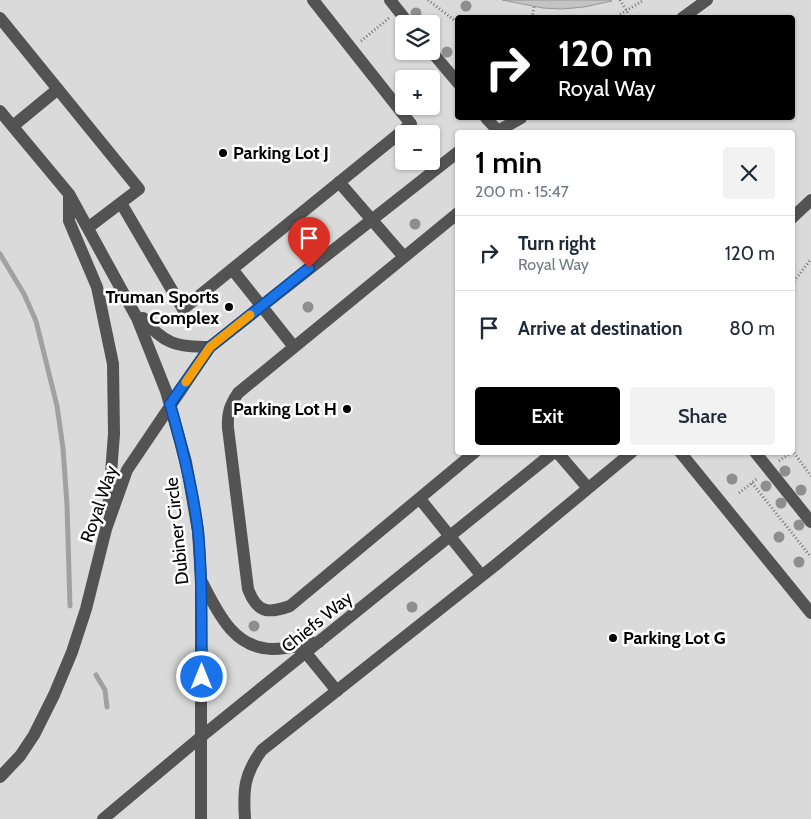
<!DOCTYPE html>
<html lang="en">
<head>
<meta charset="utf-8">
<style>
  body { margin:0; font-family:Cabin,sans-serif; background:#f2f2f3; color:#1f2937; height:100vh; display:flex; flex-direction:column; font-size:19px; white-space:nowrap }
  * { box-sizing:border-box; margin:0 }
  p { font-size:16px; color:#747a83 }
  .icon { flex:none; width:28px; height:28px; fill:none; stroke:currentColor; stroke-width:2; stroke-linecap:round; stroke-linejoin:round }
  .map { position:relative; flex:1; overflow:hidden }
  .side { position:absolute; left:455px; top:130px; width:340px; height:325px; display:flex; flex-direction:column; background:#fff; border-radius:5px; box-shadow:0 1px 4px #0004 }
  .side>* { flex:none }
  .banner { position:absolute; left:455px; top:15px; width:340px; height:105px; border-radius:5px; box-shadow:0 1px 4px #0004; background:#000; color:#fff; overflow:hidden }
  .tools { position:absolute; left:395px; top:15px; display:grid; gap:10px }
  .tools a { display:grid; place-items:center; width:45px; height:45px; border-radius:5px; background:#fff; box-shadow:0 1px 4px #0004; font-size:25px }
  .pin { position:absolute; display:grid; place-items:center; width:42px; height:42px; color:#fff; margin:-51px -21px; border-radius:50% 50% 50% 0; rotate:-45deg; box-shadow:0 0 5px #0007 }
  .pin .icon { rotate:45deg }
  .me { position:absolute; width:55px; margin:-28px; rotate:0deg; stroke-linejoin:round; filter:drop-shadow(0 0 4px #0008) }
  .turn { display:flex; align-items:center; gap:18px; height:105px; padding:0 20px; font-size:22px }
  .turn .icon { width:65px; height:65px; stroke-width:2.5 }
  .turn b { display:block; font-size:35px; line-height:42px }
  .round { display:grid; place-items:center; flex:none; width:52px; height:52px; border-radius:5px; background:#f2f2f3 }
  .head { display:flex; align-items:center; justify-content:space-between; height:85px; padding:0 20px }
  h1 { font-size:30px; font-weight:600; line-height:38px; color:#000 }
  .cta { display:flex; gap:10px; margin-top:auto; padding:10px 20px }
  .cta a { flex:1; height:58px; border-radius:5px; background:#000; color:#fff; font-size:20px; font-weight:600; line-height:58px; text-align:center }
  .cta a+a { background:#f2f2f3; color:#1f2937 }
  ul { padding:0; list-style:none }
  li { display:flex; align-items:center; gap:15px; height:75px; padding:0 20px; border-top:1px solid #e0e1e3 }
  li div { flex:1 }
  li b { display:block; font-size:19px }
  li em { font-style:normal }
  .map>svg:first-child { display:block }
  .green { fill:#dadada; fill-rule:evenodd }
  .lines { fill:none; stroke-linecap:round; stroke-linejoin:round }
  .stream { stroke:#a1a1a1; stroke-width:5 }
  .building { fill:#c3c3c3; stroke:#979797 }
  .path { stroke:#757575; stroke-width:3; stroke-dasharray:1 2.5; stroke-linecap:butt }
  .minor { stroke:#535353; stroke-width:12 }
  .tree { fill:#8e8e8e }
  .route-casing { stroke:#114b97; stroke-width:12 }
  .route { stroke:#1a73e8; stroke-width:9 }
  .slow { stroke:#f59e0b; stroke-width:9 }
  .poi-dot { fill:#000; stroke:#fff; stroke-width:2 }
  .labels { text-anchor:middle; stroke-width:5; stroke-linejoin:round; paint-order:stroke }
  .poi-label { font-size:18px; font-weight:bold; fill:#000; stroke:#fff; text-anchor:start }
  .street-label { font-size:18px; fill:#000; stroke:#fff }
</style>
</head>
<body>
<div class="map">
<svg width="811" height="819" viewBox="0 0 811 819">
  <rect width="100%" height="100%" fill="#fff"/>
  <path class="green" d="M0,0H811V819H0ZM458,18H792V118H458ZM404,24H431V51H404ZM404,79H431V106H404ZM458,132H792V452H458ZM404,134H431V161H404Z"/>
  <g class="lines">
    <path class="stream" d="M0,254L24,294L36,321L57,406L63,448L67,505L70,606
      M96,675L105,690L107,707"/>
  </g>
  <path class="building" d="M502,0H611L612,1L584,7L562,9L543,8Z"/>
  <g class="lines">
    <path class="path" d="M428,0L458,23
      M620,0L631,18
      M532,18L534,7
      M614,18L644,0
      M361,41L389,18
      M792,284L811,259
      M792,450L811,476
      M779,461L792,452
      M752,483L811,557
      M739,493L758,478"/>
    <path class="minor" d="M390,0L409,24
      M0,18L139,189L89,227
      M682,18L707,0
      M431,51L458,83
      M0,111L69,194L137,318L166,391L186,462L198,531L201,579V819
      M486,118L499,132
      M13,126L58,89
      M496,132L521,118
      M339,182L404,257
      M69,194V221L97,287L113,364L114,434L108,512
      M121,203L183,309L411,124L313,0
      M458,213L238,393C230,405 227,413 228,428L248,589C257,613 268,614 290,606L475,452
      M792,218L811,200
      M232,269L294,347
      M143,318C163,344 177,347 210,347
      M557,452L588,488
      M680,452L811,613
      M755,452L811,522
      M420,499L481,575
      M202,582C217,611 233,648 272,649C288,649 303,645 319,642
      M306,653L337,691
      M0,777L20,756L34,735L54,695L72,652L86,609L106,529L127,470L210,347L458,152
      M103,819L202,736L554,452
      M245,819C243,790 244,774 262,750L498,563L632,452"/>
  </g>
  <g class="tree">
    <circle cx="466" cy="6" r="5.5"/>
    <circle cx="416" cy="13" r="5.5"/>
    <circle cx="447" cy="52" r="5.5"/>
    <circle cx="415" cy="224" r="5.5"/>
    <circle cx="308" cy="307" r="5.5"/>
    <circle cx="785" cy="471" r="5.5"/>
    <circle cx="732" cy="479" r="5.5"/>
    <circle cx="766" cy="486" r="5.5"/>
    <circle cx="801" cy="490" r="5.5"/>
    <circle cx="781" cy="503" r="5.5"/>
    <circle cx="799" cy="525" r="5.5"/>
    <circle cx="779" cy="537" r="5.5"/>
    <circle cx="799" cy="562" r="5.5"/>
    <circle cx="412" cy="607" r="5.5"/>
    <circle cx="254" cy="626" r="5.5"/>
  </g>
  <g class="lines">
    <g class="route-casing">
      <path id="route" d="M202,677C201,629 203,579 198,531C193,488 182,446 170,404L210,347L309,268"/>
    </g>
    <use href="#route" class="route"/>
    <path class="slow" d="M186,382L210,347L250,315"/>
  </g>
  <g class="poi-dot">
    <circle cx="223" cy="153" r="5"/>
    <circle cx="229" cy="307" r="5"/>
    <circle cx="347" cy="409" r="5"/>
    <circle cx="613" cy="638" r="5"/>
  </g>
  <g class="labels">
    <g class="poi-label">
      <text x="233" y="159">Parking Lot J</text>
      <text x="219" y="303" text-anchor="end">Truman Sports<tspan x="219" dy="21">Complex</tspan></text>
      <text x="337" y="415" text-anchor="end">Parking Lot H</text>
      <text x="623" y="644">Parking Lot G</text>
    </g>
    <g class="street-label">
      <text transform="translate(99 504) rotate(-71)" y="6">Royal Way</text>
      <text transform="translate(177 531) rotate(-96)" y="6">Dubiner Circle</text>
      <text transform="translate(317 622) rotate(-39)" y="6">Chiefs Way</text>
    </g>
  </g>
</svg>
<div class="tools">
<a><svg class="icon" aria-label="layers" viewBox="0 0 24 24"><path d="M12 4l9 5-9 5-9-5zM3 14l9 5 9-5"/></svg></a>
<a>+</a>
<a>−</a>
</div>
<div class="pin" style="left:309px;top:268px;background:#d93025"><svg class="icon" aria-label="arrive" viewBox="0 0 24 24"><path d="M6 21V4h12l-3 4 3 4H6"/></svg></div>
<svg class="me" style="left:202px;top:677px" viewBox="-20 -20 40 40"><circle r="17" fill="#1a73e8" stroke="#fff" stroke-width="3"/><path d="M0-11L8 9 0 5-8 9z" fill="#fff"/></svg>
<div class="banner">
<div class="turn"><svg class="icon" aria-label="right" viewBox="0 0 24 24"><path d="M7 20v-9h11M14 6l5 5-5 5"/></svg><div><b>120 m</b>Royal Way</div></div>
</div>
<section class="side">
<div class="head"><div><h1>1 min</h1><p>200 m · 15:47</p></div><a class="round"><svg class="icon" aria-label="close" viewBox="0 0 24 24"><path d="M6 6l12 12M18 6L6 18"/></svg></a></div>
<ul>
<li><svg class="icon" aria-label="right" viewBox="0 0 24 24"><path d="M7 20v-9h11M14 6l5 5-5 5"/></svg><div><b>Turn right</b><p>Royal Way</p></div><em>120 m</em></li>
<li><svg class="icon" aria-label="arrive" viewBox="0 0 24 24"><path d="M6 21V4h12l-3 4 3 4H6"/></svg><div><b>Arrive at destination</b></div><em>80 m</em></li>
</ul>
<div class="cta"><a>Exit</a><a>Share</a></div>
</section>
</div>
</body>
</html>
